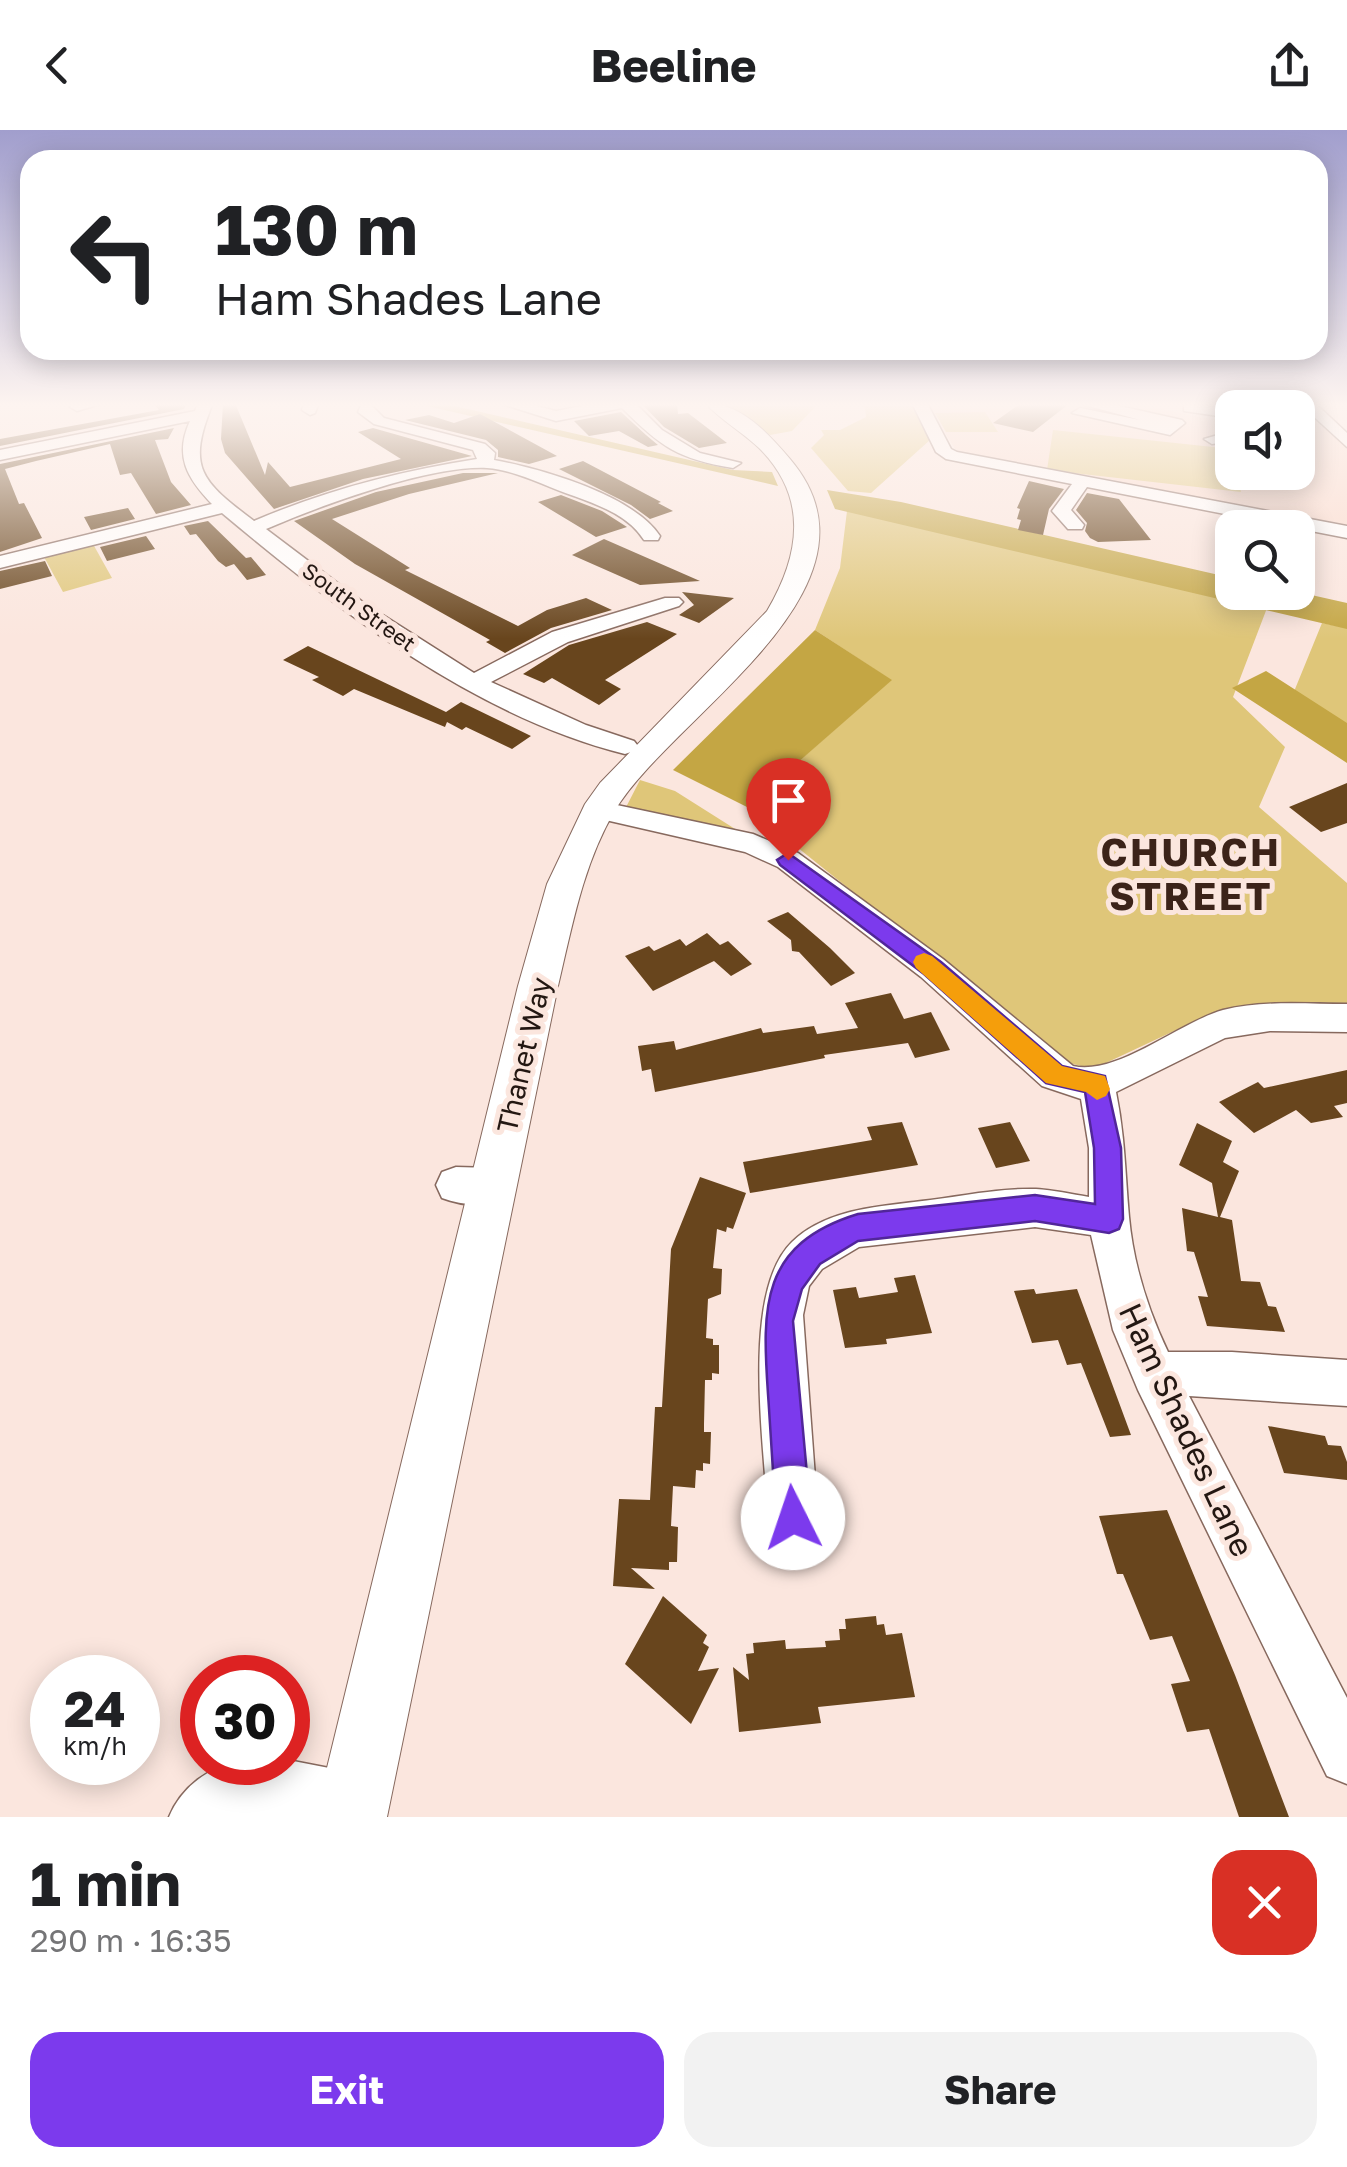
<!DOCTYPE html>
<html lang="en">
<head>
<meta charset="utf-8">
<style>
  body { margin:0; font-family:"Golos Text",sans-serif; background:#f2f2f2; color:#202124; height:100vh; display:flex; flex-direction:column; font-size:38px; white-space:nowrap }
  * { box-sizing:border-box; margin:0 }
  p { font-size:32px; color:#757577 }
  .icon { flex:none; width:55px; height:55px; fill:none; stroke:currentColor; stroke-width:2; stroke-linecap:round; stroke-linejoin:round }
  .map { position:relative; height:1687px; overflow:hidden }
  .sheet { display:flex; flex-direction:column; background:#fff; flex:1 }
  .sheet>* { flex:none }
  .hud { position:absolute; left:20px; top:20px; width:1308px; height:210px; border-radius:30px; box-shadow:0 5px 25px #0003; background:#fff; color:#202124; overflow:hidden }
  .fabs { position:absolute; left:1215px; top:260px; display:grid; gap:20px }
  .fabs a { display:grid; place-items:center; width:100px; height:100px; border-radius:20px; background:#fff; box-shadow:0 5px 25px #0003; font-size:50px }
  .speed { position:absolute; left:30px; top:1525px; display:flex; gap:20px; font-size:50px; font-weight:700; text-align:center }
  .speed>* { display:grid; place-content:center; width:130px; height:130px; border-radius:50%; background:#fff; box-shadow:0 5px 25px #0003; line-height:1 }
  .speed small { font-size:25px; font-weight:400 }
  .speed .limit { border:15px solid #d22; background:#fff; color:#111 }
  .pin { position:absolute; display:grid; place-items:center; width:85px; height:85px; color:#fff; margin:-102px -42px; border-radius:50% 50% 50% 0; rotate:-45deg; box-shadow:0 0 10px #0007 }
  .pin .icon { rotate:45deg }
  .me { position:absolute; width:110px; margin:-55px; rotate:356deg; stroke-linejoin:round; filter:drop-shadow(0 0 8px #0008) }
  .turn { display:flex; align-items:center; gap:35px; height:210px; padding:0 30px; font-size:45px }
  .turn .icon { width:130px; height:130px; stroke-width:2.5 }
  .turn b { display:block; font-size:70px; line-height:85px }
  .round { display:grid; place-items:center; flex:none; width:105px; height:105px; border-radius:30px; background:#f2f2f2 }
  .overview { display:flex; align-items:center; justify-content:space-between; height:170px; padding:0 30px }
  h1 { font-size:60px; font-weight:700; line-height:75px }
  .button { display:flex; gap:20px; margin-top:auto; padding:20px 30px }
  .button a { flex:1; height:115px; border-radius:30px; background:#7c3aed; color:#fff; font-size:40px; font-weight:700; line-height:115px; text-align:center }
  .button a+a { background:#f2f2f2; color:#202124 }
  header { display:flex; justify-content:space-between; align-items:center; height:130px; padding:0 30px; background:#fff; font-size:45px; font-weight:700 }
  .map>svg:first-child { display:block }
  .built { fill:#fad9cb }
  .green { fill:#dfc679 }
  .forest { fill:#c4a644 }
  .building { fill:#68451d }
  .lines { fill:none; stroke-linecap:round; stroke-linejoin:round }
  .minor-casing { stroke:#87695e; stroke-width:3 }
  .major-casing { stroke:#87695e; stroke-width:2 }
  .minor { fill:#fff; fill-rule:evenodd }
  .major { fill:#fff; fill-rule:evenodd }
  .route { fill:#7c3aed; stroke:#51269a; stroke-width:2.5 }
  .slow { fill:#f59e0b }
  .labels { text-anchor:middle; stroke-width:10; stroke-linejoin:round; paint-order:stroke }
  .far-street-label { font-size:22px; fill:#231712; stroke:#fbe6de }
  .street-label { font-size:28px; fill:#231712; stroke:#fbe6de }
  .near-street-label { font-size:32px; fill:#231712; stroke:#fbe6de }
  .district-label { font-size:38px; font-weight:bold; letter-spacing:2.5px; fill:#3c2319; stroke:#fbe6de }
</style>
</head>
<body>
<header><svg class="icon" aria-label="back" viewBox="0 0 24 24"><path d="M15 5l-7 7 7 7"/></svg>Beeline<svg class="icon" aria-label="share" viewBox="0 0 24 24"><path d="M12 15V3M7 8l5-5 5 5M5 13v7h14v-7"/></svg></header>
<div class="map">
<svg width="1347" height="1687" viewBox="0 0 1347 1687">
  <rect width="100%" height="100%" fill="#fbe6de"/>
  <path class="built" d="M927,273H1133L1209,289H1232V342H1298V290H1319L1347,315V398L966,324L955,319Z"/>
  <path class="green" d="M725,273H814L816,276L792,301L770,305Z
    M855,273H910L930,310L871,363L848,361L811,318L824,305L821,300H840L866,287L865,278Z
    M985,282L998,302H946L935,283Z
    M1053,300L1232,319V342L1237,343L1241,362L1047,340Z
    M847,381L1267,478L1233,567L1285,617L1259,677L1347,753V884L1204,887L1093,939L1065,932L747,677L891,550L815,500L840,438Z
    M93,414L112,448L63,462L43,425Z
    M1322,493L1347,498V596L1293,564Z
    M640,650L675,661L773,723L622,685Z"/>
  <path class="forest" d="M414,273H442L733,340L772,342L778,356Z
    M827,360L901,372L1232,448V462H1298L1347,473V499L835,379Z
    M815,500L892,550L747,677L673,640Z
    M1266,541L1347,593V633L1232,558Z"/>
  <path class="building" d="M153,273H187L184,279L0,316V309L159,280Z
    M223,273H235L265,345L268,332L290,357L401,329L358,302L373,298L472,326L363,349L274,379L225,323L221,309Z
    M641,273H677L678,284L688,283L727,313L699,318L664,297Z
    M1021,273H1070L1033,302L993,293Z
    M621,282L646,305L658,315L648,317L619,301L589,306L574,291Z
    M480,284L557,326L529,334L498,327V320L486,310L405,290L429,285L454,293Z
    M174,298L168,309L155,310L171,352L191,375L156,384L131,343L120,345L110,314L36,331L5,339L19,374L24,373L42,408L0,422V334Z
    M583,331L661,372L658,373L673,381L650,389L631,375L559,339Z
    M463,343H498L409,364L332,389L410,438L405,440L518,496L547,480L586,468L612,480L551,498L505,523L486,512L490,510L355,434L294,391L376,362Z
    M1029,351L1064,359L1049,379L1043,405L1018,400L1021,390L1017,389L1020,379L1017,378Z
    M1087,363L1119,369L1151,410L1098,412L1090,408L1085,401L1087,393L1076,380Z
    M561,365L602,381L627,397L596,407L538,372Z
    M128,378L135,389L91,400L84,387Z
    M208,391L246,428L251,427L266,445L247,450L234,434L226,437L218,431L196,404L190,405L184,396Z
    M146,406L155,419L107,431L100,417Z
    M604,409L700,451L640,455L572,425Z
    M45,431L52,446L0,459V441Z
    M682,462L734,468L699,493L679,485L694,475Z
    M647,492L677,504L605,550L621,559L599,575L552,548L544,553L523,544L569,515Z
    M308,516L446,582L461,572L531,606L512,619L466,597L462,600L447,592L445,597L354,559L343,566L312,550L319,547L283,530Z
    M1347,653V693L1321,702L1289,677Z
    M788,782L830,818L855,843L831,856L799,822L792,821L791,810L767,791Z
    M707,803L720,815L728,811L752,834L731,846L714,831L653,861L625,826L649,816L654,821L680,809L686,816Z
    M891,863L904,889L931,882L950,920L915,928L908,913L824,925L825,928L655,962L651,939L642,941L638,916L674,911L676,920L761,898L763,903L814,896L817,904L858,898L845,873Z
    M1347,940V973L1334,976L1343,987L1311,993L1296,980L1254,1003L1219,972L1258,952L1264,958Z
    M902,992L918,1035L750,1063L743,1032L872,1010L867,997Z
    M1010,992L1030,1031L996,1038L978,998Z
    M1197,993L1232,1011L1223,1032L1239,1041L1220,1087L1232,1090L1241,1151L1260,1152L1268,1176L1276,1177L1285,1202L1207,1196L1198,1166L1208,1167L1194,1122L1187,1121L1182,1078L1218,1087L1212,1053L1179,1035Z
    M700,1047L746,1063L733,1099L727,1097L726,1102L717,1099L713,1138L722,1139L721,1164L708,1169L706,1208L713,1209V1215H719V1244L712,1243V1250H705L704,1294V1302H711L710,1334L703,1333V1341L696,1340L695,1358L673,1356L671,1396L678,1397L677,1432H669V1440L631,1438L655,1459L613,1456L619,1369L650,1370L655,1277H662L671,1119Z
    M915,1145L932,1203L886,1209L887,1214L845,1218L833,1160L856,1157L859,1168L898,1162L894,1148Z
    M1034,1159L1036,1164L1077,1159L1131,1305L1110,1307L1081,1233L1067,1235L1058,1210L1032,1213L1014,1161Z
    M1268,1296L1325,1306L1328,1315L1341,1316L1347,1332V1350L1284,1343Z
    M1167,1380L1235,1545L1289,1687H1239L1209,1599L1187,1602L1171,1554L1190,1551L1172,1506L1150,1510L1123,1444H1117L1099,1386Z
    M663,1466L707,1505L703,1513L709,1517L698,1541L719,1538L691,1594L625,1534Z
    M876,1486L877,1495L884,1494L886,1505L902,1503L915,1567L818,1577L821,1593L739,1602L733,1537L749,1550L746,1524L754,1523L753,1513L785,1510L786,1519L826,1517L825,1511L840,1510L839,1499H846L845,1489Z"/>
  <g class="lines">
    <g class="minor-casing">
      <path id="minor" d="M104,273L77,281L70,277L74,273Z
        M198,273H213C186,338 201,351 254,391C326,360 400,341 477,329L473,320L374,294L358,282L362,273L370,274L384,288L485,314L495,323L494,330C542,339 633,365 660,406L658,410H644C629,386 601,376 574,366C547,357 516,340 487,338C429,335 320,376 266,399L364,473L474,543L552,502L665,468H679L683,472L679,476L568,512L491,552L586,595L634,611L638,616L634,621L625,624C474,586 339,481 222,383L0,438V426L212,374C187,348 174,326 190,291L0,330V320L195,281Z
        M304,273H319L315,283L310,285L302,280Z
        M499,273H525L556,281L598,273H635L662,300L700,323L741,333L733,338C678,329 661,317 622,278L556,291Z
        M912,273H927L951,319L957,322L1347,396V408L1087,357L1071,380L1084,395L1082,399H1068L1052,381L1072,354L946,329L936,322Z
        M1106,273L1182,290L1185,293L1170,305L1072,283L1080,278L1140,290L1081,274Z
        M1189,273L1232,280V288L1184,281V275Z
        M1299,273H1315L1347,303V317Z
        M1232,301V311L1212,314L1204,309Z
        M598,671L753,704L798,723L943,829L1073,936C1117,946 1178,893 1223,880C1263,870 1306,874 1347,874V902L1270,901L1225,908L1116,962C1125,1007 1125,1042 1129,1087C1133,1132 1148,1180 1168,1222H1232L1347,1230V1276L1189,1266L1347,1568V1654L1327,1646L1138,1260L1113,1200L1091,1105L1035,1097L859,1117L822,1139L809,1156L803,1185L818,1388L810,1405L793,1413L776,1405L768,1388C765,1318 740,1163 792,1112C824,1081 872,1077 914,1072C953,1068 996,1058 1036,1059C1053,1060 1072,1064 1089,1067V1018L1081,969L1042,956L921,847L778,737L745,722L588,686L584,680L588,674Z
        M456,1037L493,1038L507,1043L513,1056L507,1069C486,1077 463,1076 442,1068L436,1055L442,1042Z
        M288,1630L355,1643L376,1651L384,1672L378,1687H169C181,1658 209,1635 242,1632C257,1631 277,1635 288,1630Z"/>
    </g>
    <g class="major-casing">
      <path id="major" d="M705,273C741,273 768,303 790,329C900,458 670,586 614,682C583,735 572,797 558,856L387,1687H315L518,856L547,754L585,674L600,653L767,481C800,425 809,368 759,318C742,302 721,290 705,273Z"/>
    </g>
    <use href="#minor" class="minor"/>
    <use href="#major" class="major"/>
  </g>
  <linearGradient id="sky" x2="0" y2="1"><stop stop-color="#a19ecd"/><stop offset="0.54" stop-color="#fdf4f0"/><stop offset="1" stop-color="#fdf4f0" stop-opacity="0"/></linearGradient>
  <rect width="1347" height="509" fill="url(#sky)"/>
  <path class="route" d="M788,723L941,832L1062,936L1105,946L1121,1018L1123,1089L1119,1099L1109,1103L1035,1091L858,1111L820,1134L802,1159L793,1191L811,1388L805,1400L793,1405L781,1400L776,1388C773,1346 771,1305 768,1264C762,1177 760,1114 858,1084L1035,1065L1095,1074L1094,1018L1085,962L1046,953L924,844L780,735L777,730Z"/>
  <path class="slow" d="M924,823L932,826L1062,936L1105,946L1110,959L1106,966L1097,970L1086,962L1046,953L916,838L913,832L916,826Z"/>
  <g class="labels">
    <g class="far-street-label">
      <text transform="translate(359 477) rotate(36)" y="8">South Street</text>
    </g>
    <g class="street-label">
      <text transform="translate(524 925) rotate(-77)" y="10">Thanet Way</text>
    </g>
    <g class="near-street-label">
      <text transform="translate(1186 1300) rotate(65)" y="11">Ham Shades Lane</text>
    </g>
    <g class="district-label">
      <text x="1191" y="736">CHURCH<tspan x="1191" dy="44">STREET</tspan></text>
    </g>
  </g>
</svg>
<div class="fabs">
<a><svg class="icon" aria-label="sound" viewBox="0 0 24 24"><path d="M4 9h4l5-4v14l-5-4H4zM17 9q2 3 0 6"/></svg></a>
<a><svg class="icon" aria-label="search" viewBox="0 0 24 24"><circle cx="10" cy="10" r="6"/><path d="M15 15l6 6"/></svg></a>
</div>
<div class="speed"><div>24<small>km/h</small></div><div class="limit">30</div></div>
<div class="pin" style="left:788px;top:730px;background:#d93025"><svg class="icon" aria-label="arrive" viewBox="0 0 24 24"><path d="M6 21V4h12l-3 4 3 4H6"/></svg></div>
<svg class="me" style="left:793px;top:1388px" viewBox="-20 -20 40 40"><circle r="19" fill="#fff"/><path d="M0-13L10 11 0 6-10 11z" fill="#7c3aed"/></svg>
<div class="hud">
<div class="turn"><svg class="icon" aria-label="left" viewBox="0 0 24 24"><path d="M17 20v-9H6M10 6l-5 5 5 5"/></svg><div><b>130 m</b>Ham Shades Lane</div></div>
</div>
</div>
<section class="sheet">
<div class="overview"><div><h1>1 min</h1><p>290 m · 16:35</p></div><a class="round" style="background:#d93025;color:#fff"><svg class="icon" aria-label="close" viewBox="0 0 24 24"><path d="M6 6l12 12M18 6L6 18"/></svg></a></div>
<div class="button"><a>Exit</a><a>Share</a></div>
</section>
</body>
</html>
